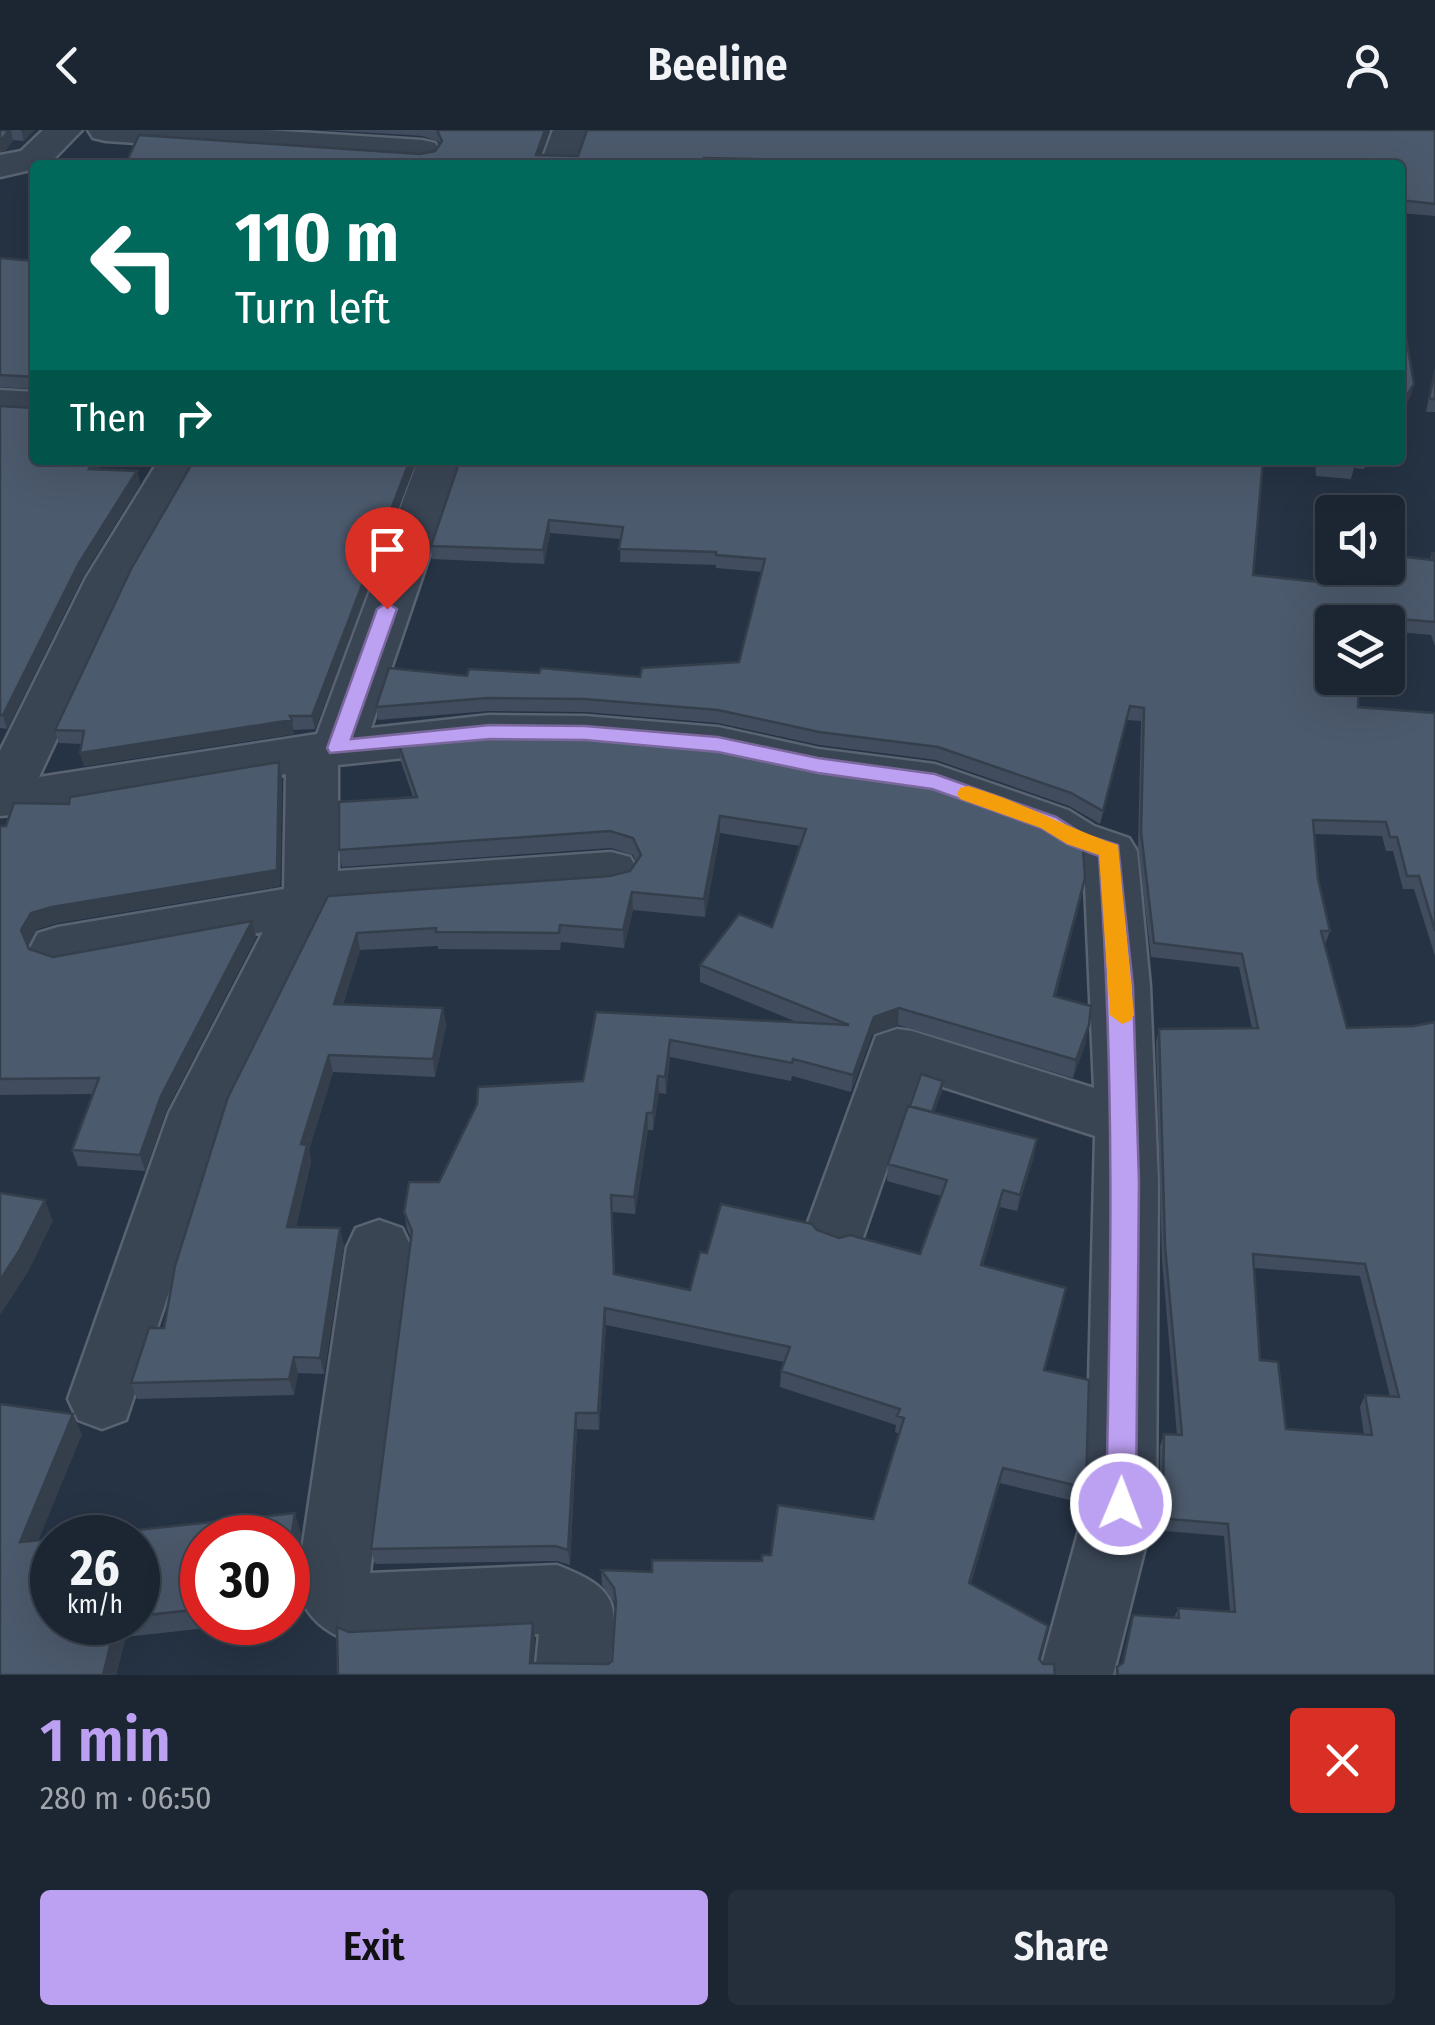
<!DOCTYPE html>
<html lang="en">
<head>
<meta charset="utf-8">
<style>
  body { margin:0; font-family:"Fira Sans Condensed",sans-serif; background:#252e3b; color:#f1f3f6; height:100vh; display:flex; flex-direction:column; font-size:38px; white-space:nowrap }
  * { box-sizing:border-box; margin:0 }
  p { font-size:32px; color:#a0a5ac }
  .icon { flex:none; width:55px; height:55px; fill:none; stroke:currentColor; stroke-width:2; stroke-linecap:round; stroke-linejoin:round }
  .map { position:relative; height:1545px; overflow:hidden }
  .details { display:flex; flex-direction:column; background:#1c2633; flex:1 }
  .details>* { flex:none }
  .hud { position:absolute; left:30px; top:30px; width:1375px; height:305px; border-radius:10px; box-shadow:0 10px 40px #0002,0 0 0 2px #3a434e; background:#00695c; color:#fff; overflow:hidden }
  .tools { position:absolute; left:1315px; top:365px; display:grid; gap:20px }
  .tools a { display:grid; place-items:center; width:90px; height:90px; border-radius:10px; background:#1c2633; box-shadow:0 10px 40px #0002,0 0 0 2px #3a434e; font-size:50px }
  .speed { position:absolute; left:30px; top:1385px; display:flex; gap:20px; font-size:50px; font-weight:700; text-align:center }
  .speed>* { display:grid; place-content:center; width:130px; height:130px; border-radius:50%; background:#1c2633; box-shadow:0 10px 40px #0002,0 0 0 2px #3a434e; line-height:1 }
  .speed small { font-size:25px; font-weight:400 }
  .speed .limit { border:15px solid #d22; background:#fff; color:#111 }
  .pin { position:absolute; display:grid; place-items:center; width:85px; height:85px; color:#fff; margin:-102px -42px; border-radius:50% 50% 50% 0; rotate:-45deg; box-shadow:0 0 10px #0007 }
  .pin .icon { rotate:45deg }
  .me { position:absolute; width:110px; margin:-55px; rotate:1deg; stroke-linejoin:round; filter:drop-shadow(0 0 8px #0008) }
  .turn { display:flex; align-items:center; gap:35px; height:210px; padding:0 40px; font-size:45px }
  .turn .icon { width:130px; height:130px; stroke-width:2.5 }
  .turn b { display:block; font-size:70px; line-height:85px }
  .then { display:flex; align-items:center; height:95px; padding:0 40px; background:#0003; gap:20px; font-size:38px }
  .round { display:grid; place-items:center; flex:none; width:105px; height:105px; border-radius:10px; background:#252e3b }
  .head { display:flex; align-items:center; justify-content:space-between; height:170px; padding:0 40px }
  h1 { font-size:60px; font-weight:600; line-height:75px; color:#bca0f2 }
  .primary-button { display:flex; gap:20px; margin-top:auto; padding:20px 40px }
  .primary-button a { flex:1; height:115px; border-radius:10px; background:#bca0f2; color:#111; font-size:40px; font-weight:600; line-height:115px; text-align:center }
  .primary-button a+a { background:#252e3b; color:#f1f3f6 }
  header { display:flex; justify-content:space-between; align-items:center; height:130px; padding:0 40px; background:#1c2633; font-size:45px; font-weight:600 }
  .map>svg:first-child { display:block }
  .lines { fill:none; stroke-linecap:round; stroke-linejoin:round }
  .minor-casing { stroke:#596371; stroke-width:5 }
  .minor { fill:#3a4554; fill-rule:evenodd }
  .wall { fill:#414d5e; fill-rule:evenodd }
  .shaded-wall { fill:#353f4c }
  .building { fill:#4c5a6d; stroke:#353f4c; stroke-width:2.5; fill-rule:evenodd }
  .route { fill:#bca0f2; stroke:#7a689d; stroke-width:2.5 }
  .slow { fill:#f59e0b }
</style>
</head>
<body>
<header><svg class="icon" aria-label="back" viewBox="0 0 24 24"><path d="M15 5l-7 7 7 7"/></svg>Beeline<svg class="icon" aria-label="person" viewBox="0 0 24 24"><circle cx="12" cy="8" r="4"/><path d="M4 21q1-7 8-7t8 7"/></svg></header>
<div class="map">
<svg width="1435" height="1545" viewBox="0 0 1435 1545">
  <rect width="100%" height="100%" fill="#263344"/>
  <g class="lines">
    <g class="minor-casing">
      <path id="minor" d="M43,0H82L48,35H35V39L0,47V25L21,21Z
        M88,0H267L422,10L435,13L440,21L435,29L422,32L106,11L93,8Z
        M553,0H589L576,35H540Z
        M0,260L35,262V288L0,286Z
        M418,330H462L371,598L489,585L585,586L718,597L818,619L935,634L1068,680L1094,696L1129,708L1137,721L1150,856L1158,1052L1156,1374L1113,1545H1039L1086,1374L1095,1006L918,949L861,1113L839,1121L817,1113L807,1095L876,906L897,899L912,901L1094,958L1084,732L1056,722L1030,706L928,669L818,653L718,631L585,620L489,619L338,635V741L611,722L630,727L638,741L630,755L611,760L329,780L229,983L126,1290L102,1299L78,1290L68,1269L169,983L263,802L58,839L38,833L30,818L38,803L58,797L284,759L286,644L77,679L0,686V621L86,448L159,330L188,331L194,340L132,448L39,647L317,604Z
        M379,1090L402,1098L411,1117L370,1443L557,1435C627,1462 615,1478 609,1545H535L539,1504L353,1513C323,1501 309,1489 296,1460L347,1117L356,1098Z"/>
    </g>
    <use href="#minor" class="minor"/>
  </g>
  <path class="wall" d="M0,0H34L24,11L13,10L6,20L0,22Z
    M325,0H550L541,25L578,26L1435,0V86L1400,83V35H125L420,24L435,21L440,14L438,11L422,6Z
    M0,128L99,340L137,341L140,354L83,446L7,599L0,598V276L34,278V259L0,257Z
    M1435,238V282H1426Z
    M188,330H417L315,599L293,600L294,604L84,636L80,623L82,614L59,613L55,600L192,334Z
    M460,330L1253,445L1323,452L1322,433L1325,420L1430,429L1432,423H1435V516L1431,505L1388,501V492H1332L1358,577L1435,583V826L1414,759H1403L1393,721H1386L1382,706L1314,704L1318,749L1330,801L1325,814L1347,898L1414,896L1435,1545H1115L1117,1537L1122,1534L1133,1485L1174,1488L1178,1478L1230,1482L1224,1406L1153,1400L1160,1374V1316L1164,1304L1177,1305L1162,1129L1156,912L1159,899L1252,898L1239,837L1151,827L1138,716L1141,591L1127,590L1100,694L1069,676L936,630L819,615L718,593L585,582L489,581L378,590L376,577L467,546L640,547L739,532L762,442L716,438V435L620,432L621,409L550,403L544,434L432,429L431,416ZM1254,1138L1360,1146L1390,1266L1365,1265L1360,1277L1364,1305L1286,1299L1260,1230Z
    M1315,330H1370L1364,339L1354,338L1351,349L1316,346Z
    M399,615L1085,748L1056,866L1086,912L1073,948L898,895L872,905L851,962L792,946L791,951L670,927L666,964L659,963L653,1000H648L635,1084L612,1082L615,1144L690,1160L707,1123L817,1100L839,1108L920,1124L941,1066L887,1051L888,1034L910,976L942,961L934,982L1034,1026L1017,1081L1000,1077L983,1135L1066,1158L1045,1240L1086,1358L1082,1373L1000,1353L971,1453L1039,1530L338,1545L349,1502L533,1493L535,1508L533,1533L608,1534L612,1531L616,1478L615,1473L602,1455L601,1440L652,1442L762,1431L771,1425L873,1389L899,1304L895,1302L896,1295L780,1257L781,1241L784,1232L606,1195L599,1300L577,1299L570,1435L557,1431L375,1434L371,1419L411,1108L407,1099L404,1082L439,1052L583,951L596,882L799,893L700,852V835L772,797L800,716L720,703L705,787L633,780L624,818L561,812L560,820L438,819V816L360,820L343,874L443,878L446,896L435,947L333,942L309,1020L311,1032L296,1097L344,1115L324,1244L298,1243L294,1265L137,1269L131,1253L164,1198L328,766L610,746L630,741L636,732L633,725L611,718L342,737L339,720L413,667L401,632Z
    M279,632L282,648L280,756L57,793L37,799L28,815L29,819L53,827L252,791L256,807L166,981L145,1041L78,1036L72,1020L93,964L0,965V696H6L69,674Z
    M0,1274L82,1304L38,1410L52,1492H138V1408L301,1403L296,1434H293L291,1489L288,1490V1408H202V1492H260L126,1507L116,1545H0Z"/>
  <path class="shaded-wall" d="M9,0H11L13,10L6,20L0,22V9Z
    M21,0H34L24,11Z
    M545,0H550L538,35L536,25Z
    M1414,254L1411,266L1400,284V276Z
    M94,330H104L92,352L89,339Z
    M410,330H417L315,599L312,586Z
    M137,341L140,354L83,446L7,599L3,585L79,433Z
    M549,390L550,403L544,434L543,420Z
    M292,590L294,604L84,636L80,623Z
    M279,632L282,648L280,756L57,793L37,799L27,816L21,800L31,783Z
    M720,686V703L705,787L704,769Z
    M1085,748L1082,766L1051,883L1054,866Z
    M632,762L633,780L624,818L623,800Z
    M252,791L256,807L166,981L145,1041L140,1025L161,966Z
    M357,803L360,820L337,891L334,874Z
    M443,878L446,896L435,947L433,929Z
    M899,878L898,895L872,905L851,962L853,945L874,887Z
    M1089,895L1086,912L1073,948L1076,930Z
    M670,910V927L666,964L665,947Z
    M329,925L333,942L309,1020L311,1032L292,1114L287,1097L301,1014Z
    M658,946L659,963L653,1000V983Z
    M943,951L942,961L929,997L930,987Z
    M647,983L648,1000L635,1084L634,1067Z
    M1037,1009L1034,1026L1017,1081L1020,1065Z
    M1003,1060L1000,1077L979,1151L981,1135Z
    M45,1070L53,1091L28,1142L0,1185V1150Z
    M340,1098L344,1115L324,1244L320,1228Z
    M605,1178L606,1195L599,1300L598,1283Z
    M294,1227L298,1243L294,1265L289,1249Z
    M576,1283L577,1299L570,1435L568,1420Z
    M73,1284L82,1304L30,1431L20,1412Z
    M1003,1338L1000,1353L966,1468L969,1453Z
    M295,1383L301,1403L296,1434L290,1415Z
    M288,1416L293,1434L291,1489L288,1479Z
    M116,1492H119L126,1507L116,1545H103Z
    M533,1493L535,1508L532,1545L530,1533Z"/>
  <path class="building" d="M0,0H9L3,8L0,9Z
    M437,0H545L536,25L578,26L587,0H1435V74L1400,70V35H795L796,30L704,28V35H125L139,5L420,24L435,21L442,11Z
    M0,128L35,131V330H94L89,339L137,341L79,433L3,585H0V276L34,278V247L0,245Z
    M1400,172L1414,254L1400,276Z
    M1435,242V269H1429Z
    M194,330H410L312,586H290L292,590L80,623L84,601L55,600L132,437Z
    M460,330H1263L1253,445L1328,453L1325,420L1332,421V438H1388V425L1433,430L1432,423H1435V492L1352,485L1354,492H1332V548H1359L1358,577L1435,583V801L1419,746H1407L1397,707H1390L1386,692L1313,690L1318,749L1330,801H1321L1347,898L1414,896L1435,892V1545H1118L1117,1537L1123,1533L1133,1485L1179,1488L1178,1478L1235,1482L1228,1394L1157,1388L1163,1362L1164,1304L1182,1305L1165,1116L1159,899L1258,898L1242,824L1154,813L1141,702L1144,578L1130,576L1103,681L1071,663L938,617L819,602L718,580L584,569L488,568L376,577L389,538L467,546L469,539L539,543L541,538L640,547L642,538L739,532L765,429L716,425V422L619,419L623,397L549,390L543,420L431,416ZM1253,1124L1365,1134L1399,1267L1365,1265L1372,1305L1286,1299L1278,1232L1260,1230Z
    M1319,330H1354L1355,336L1319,333Z
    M487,605L584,606L717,617L818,639L929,655L1031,692L1083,717L1085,748L1054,866L1091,876L1089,895L1076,930L899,878L874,887L853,945L793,929L792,933L670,910L665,947L658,946L653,983H647L634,1067L611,1065L614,1144L690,1160L700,1122L707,1123L721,1074L812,1094L817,1100L839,1108L850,1105L920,1124L947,1050L888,1034L908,976L1037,1009L1020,1065L1003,1060L981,1135L1066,1158L1044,1240L1089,1250L1086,1358L1003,1338L969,1453L1048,1496L1039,1529L1043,1534H1054L1055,1545H338L337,1497L349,1502L533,1493L530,1533L608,1534L612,1531L616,1472L614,1458L601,1440L652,1442V1430L762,1431V1425H771L778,1375L873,1389L904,1288L897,1286L900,1279L781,1241L790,1217L605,1178L598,1283H576L568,1420L555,1416L371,1419L412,1101L404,1082L409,1052H439L477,974L478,957L583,951L596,882L849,895L700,835L739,784L772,797L806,699L720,686L704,769L632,762L623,800L560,795L559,803L436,802V798L357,803L334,874L443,878L433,929L329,925L301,1014L307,1015L287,1097L340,1098L320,1228L294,1227L289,1249L131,1253L149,1198H164L175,1136L228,967L328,766L610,746L630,741L641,725L633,708L610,701L339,720V672L417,667L399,615Z
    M279,632L277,740L52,777L31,783L21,800L29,819L53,827L252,791L161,966L140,1025L72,1020L99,948L0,949V696H6L14,673L69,674L70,667Z
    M921,944L943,951L932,982L910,976Z
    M0,1063L45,1070L19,1121L0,1150Z
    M0,1274L73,1284L20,1412L52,1409V1492H116L103,1545H0Z
    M295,1383L290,1415H288V1408H202V1479L138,1486V1408H63Z"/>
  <path class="route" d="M387,473L397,479L351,609L490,595L585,596L718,607L818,628L935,644L1056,687L1083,704L1118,715L1133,856L1139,1052L1136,1374L1131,1384L1121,1388L1111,1384L1106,1374C1111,1157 1115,942 1099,726L1067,714L1041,698L932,659L818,643L718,622L585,610L490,609L330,623L327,618L377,479Z"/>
  <path class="slow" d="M968,656C1021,671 1067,698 1118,715L1134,885L1130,891L1122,894L1110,885L1099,725L1067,714L1041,698L960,669L957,664L960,658Z"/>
</svg>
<div class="tools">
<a><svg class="icon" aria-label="sound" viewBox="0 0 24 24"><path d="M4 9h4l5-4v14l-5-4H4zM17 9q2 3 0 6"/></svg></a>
<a><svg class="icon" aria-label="layers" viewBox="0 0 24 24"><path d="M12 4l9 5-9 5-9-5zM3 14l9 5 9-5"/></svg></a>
</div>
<div class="speed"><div>26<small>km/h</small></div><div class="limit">30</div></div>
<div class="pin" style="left:387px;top:479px;background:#d93025"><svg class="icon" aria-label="arrive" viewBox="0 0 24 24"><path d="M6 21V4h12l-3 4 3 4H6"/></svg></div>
<svg class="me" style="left:1121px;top:1374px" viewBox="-20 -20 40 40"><circle r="17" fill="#bca0f2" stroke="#fff" stroke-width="3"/><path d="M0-11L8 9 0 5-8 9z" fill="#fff"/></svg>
<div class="hud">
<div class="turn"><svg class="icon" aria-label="left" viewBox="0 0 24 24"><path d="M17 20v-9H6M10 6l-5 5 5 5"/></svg><div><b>110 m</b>Turn left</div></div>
<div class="then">Then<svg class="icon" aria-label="right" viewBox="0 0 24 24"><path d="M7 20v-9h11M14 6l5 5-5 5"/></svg></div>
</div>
</div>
<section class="details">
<div class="head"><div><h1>1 min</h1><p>280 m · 06:50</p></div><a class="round" style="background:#d93025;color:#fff"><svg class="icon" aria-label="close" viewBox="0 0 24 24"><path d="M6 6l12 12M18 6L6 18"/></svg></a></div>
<div class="primary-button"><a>Exit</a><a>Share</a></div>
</section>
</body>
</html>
